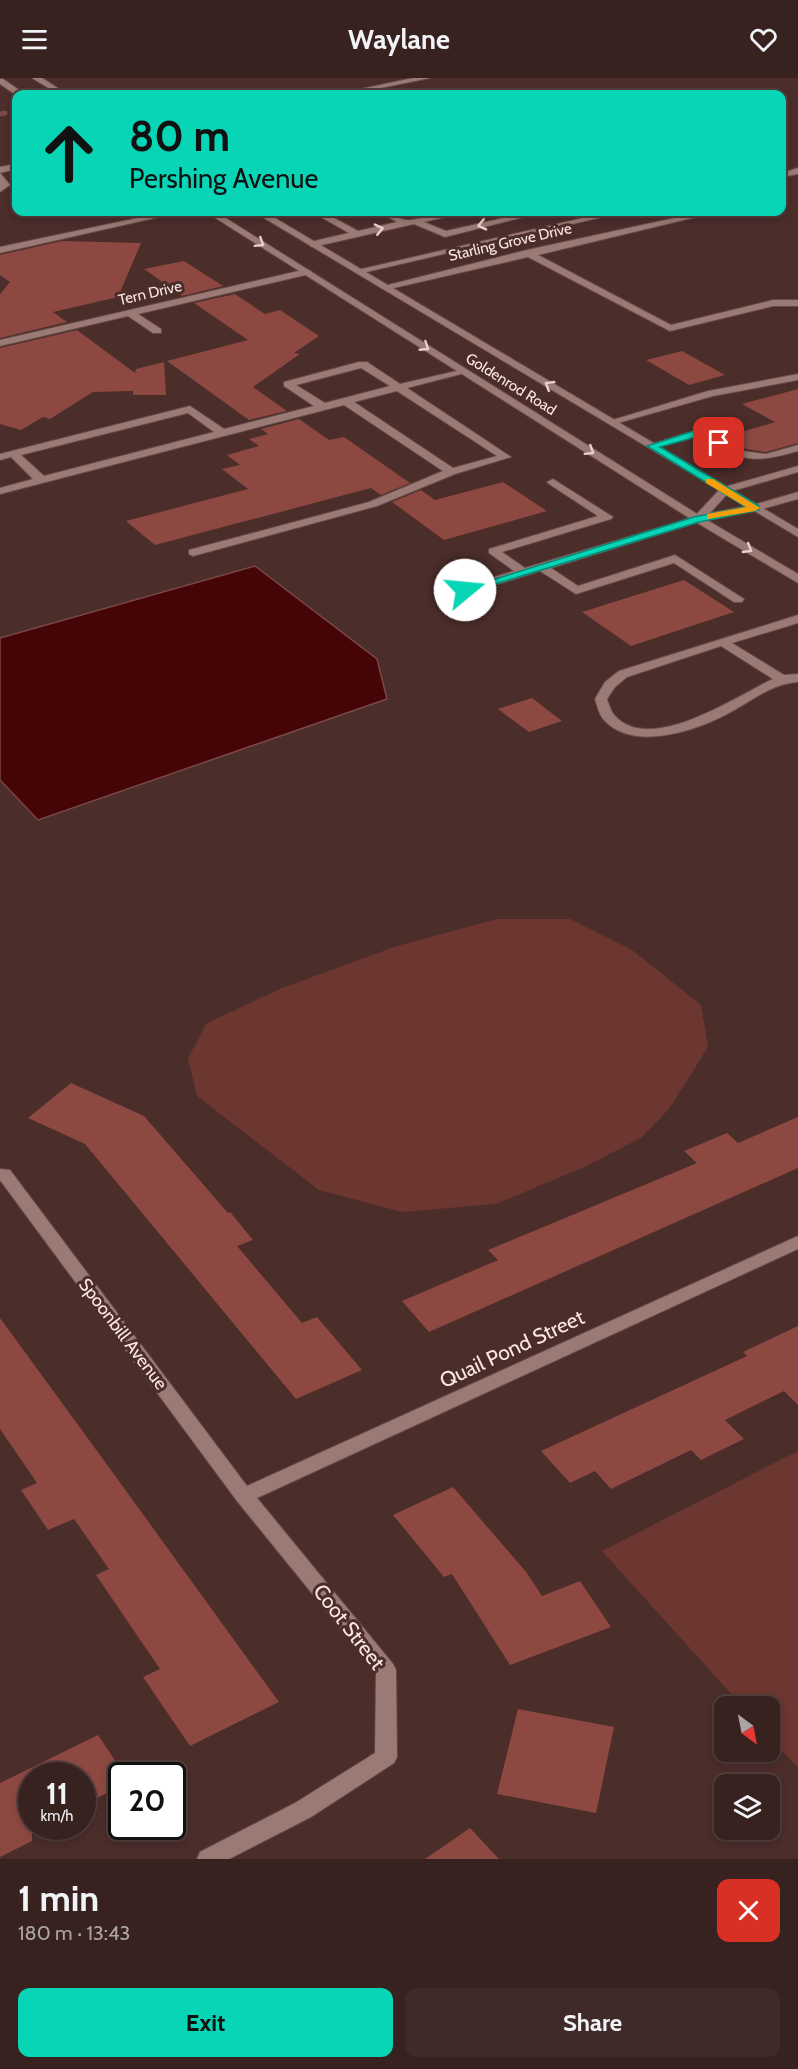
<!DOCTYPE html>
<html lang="en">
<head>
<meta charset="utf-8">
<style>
  body { margin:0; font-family:Cabin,sans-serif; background:#3f2a29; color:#f1f3f6; height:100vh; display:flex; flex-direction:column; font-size:22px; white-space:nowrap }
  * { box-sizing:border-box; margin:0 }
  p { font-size:20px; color:#aba4a5 }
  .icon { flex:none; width:33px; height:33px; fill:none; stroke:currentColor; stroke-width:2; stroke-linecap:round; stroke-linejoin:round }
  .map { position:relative; height:1781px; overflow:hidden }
  .drawer { display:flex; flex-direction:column; background:#382220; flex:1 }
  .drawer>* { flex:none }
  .hud { position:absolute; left:12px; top:12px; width:774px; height:126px; border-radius:12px; box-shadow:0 3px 9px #0003,0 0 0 2px #523f3e; background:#07d5b6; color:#111; overflow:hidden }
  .needle { width:39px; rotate:148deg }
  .fabs { position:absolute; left:714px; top:1618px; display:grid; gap:12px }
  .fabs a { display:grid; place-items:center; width:66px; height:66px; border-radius:12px; background:#382220; box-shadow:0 3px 9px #0003,0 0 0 2px #523f3e; font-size:30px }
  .speed { position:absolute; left:18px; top:1684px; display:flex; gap:12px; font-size:30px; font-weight:700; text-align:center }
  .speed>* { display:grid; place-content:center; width:78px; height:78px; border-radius:50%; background:#382220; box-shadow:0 3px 9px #0003,0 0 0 2px #523f3e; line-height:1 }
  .speed small { font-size:15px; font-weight:400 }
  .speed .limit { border:3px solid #111; border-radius:9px; background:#fff; color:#111 }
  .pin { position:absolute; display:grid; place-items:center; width:51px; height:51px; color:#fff; margin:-26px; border-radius:12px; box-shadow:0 3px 9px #0006 }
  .me { position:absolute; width:66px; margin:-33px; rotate:73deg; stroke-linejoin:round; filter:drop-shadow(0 0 4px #0008) }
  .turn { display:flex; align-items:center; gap:21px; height:126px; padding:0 18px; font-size:27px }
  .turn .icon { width:78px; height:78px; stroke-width:2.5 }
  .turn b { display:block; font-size:42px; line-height:51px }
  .round { display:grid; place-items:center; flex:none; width:63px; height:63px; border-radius:12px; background:#3f2a29 }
  .headline { display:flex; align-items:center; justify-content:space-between; height:102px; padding:0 18px }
  h1 { font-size:36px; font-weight:700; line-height:45px }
  .action { display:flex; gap:12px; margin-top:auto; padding:12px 18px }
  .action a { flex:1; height:69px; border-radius:12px; background:#07d5b6; color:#111; font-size:24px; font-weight:700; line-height:69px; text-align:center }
  .action a+a { background:#3f2a29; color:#f1f3f6 }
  header { display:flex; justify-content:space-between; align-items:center; height:78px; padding:0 18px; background:#382220; font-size:27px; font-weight:700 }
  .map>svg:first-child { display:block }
  .green { fill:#6c3631 }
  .water { fill:#450405; stroke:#7b4848; stroke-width:1.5 }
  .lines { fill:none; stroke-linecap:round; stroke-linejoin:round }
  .stream { stroke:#7b4848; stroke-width:5 }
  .building { fill:#8d4841 }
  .service-casing { stroke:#644b48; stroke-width:2 }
  .minor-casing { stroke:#644b48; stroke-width:2 }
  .tertiary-casing { stroke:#644b48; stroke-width:2 }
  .secondary-casing { stroke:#644b48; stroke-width:2 }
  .service { fill:#9b7975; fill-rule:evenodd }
  .minor { fill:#9b7975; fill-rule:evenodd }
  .tertiary { fill:#9b7975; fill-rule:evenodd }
  .secondary { fill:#9b7975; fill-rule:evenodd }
  .oneway { stroke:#e7d0cd }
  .route { fill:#07d5b6; stroke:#058a76; stroke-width:1.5 }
  .slow { fill:#f59e0b }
  .labels { text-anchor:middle; stroke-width:6; stroke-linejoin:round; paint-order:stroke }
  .far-street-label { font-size:15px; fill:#fae6e3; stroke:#4b2d2a }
  .street-label { font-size:18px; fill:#fae6e3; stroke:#4b2d2a }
  .near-street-label { font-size:21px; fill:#fae6e3; stroke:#4b2d2a }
</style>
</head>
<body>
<header><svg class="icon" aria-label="menu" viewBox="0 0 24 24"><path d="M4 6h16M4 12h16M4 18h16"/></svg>Waylane<svg class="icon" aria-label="heart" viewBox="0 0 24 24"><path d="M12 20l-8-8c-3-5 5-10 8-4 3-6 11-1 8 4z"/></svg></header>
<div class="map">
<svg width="798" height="1781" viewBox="0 0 798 1781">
  <rect width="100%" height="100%" fill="#4b2d2a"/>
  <path class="green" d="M497,841H570L632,872L701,927L708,969L669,1031L641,1060L582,1090L496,1126L402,1134L319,1112L197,1018L188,980L207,945L282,910L397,868Z
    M798,1373V1690L770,1659V1629H743L602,1473Z"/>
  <path class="water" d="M255,488L377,581L387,621L38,742L0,702V560Z"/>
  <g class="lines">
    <path class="stream" d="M0,36L5,35"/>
  </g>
  <path class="building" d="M62,163L141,165L118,219L53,234L67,244L0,260V216L10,204L0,197V177Z
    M184,183L223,208L182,218L144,191Z
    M235,216L265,236L280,232L319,258L294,275L300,276L253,309L287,333L249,342L167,283L248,262L194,225Z
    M77,252L135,295L136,291L164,284L166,317H133V313L93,314L50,341L43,339L21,352L0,346V270Z
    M682,273L725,297L689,307L646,282Z
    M798,311V365L766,374L746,371L725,359L775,344L742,326Z
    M299,341L329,362L344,359L410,405L381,417L371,410L155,467L126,443L248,411L222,391L240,387L227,377L259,368L249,361L268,356L261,351Z
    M503,404L547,433L444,462L392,424L421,412L435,422Z
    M684,502L734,534L631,568L582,534Z
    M532,620L562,643L529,654L498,631Z
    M71,1005L144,1038L228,1135L230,1134L253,1162L237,1168L302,1245L317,1239L362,1292L296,1321L85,1066L28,1040Z
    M798,1039V1090L429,1254L402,1223L498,1182L488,1172L697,1085L684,1073L727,1055L738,1065Z
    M0,1240L100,1377L279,1624L190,1668L143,1599L160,1591L96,1497L109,1491L74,1441L48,1452L21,1412L37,1405L0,1351Z
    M798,1248V1327L784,1313L725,1342L744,1361L701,1382L691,1372L611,1411L595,1393L570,1405L541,1373L747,1278L743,1274Z
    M453,1409L527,1495L542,1518L580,1503L611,1549L510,1587L452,1496L444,1499L393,1437Z
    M518,1631L614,1649L596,1735L497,1716Z
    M98,1657L122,1693V1708L82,1727V1698H32V1763L0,1779V1705Z
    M470,1750L499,1781H425Z"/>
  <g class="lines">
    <g class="service-casing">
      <path id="service" d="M16,86V91L0,95L10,107L0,114V89Z
        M798,90V96L782,99V95Z
        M166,134H181L0,175V169Z
        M312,134H323L358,153L397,144L379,134C392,134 396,141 406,142C415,143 444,134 459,134L458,136L424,144L446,153L530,134H544L445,159L414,146L313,169L310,168V164L349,155Z
        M609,134H624L358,196L353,193Z
        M359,284H367L400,306L465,291V295L407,310L511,379L455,396L377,428L193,478L189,476V472L369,424L443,393L344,327L0,416V410L33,401L11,379L0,382V376L190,328L224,351L314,328L284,308V304ZM361,290L390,308L325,325L296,307ZM397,313L497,378L453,390L354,324ZM188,335L214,354L44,398L21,377Z
        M798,296V302L713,318L611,347L606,344L708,313Z
        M700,351L742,373L766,376L798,367V373C749,387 742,382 699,358L651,371L646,368Z
        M553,401L613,439L611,441L502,474L525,490L698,438L704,441L702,443L551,490L578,508L675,477L744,521L742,524H734L674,485L576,516L540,493L469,515H461V509L514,493L489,475V471L598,438L549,406L547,404Z
        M798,537V545L732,565L784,597L798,596V604C770,606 751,624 727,636C695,653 633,674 604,642C599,637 597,627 595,621L605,604L619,593ZM721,568L773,601C736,618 651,677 615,638C611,634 609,626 607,621L615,609L627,599Z"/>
    </g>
    <g class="minor-casing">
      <path id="minor" d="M413,0H430L351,16H337Z
        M702,134H717L538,177L671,247L773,222H798V228H773L670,253L528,179L385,212L380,209L527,172Z
        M307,191L312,194L310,196L138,236L161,251V255H153L128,238L0,268V262Z
        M0,1091L10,1092L247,1408L798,1158V1171L257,1420L393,1586L396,1592L397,1679L394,1685L311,1739L229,1781H197L200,1774L295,1725L375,1675L376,1594L237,1423L0,1102Z"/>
    </g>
    <g class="tertiary-casing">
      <path id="tertiary" d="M798,388V394L729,414L710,435L753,427L798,414V421L755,433L698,444L692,441L721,410Z"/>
    </g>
    <g class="secondary-casing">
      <path id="secondary" d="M32,0H42L67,16H58Z
        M0,1H3L25,16L16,17L0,6Z
        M206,134H216L702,439L798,496V505L694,443Z
        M254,134H265L798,451V459Z"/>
    </g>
    <use href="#service" class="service"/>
    <use href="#minor" class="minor"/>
    <use href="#tertiary" class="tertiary"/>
    <use href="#secondary" class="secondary"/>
  </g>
  <defs><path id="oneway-chevron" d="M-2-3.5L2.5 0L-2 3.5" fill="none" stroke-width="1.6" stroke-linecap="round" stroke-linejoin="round" transform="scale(1.5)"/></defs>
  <g class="oneway">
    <use href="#oneway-chevron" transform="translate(482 147) rotate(167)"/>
    <use href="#oneway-chevron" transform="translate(379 151) rotate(-13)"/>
    <use href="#oneway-chevron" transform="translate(260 165) rotate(32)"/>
    <use href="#oneway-chevron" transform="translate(425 269) rotate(33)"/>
    <use href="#oneway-chevron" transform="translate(549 307) rotate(-149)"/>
    <use href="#oneway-chevron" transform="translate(590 373) rotate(32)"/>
    <use href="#oneway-chevron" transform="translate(748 471) rotate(31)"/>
  </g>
  <path class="route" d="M700,351L724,365L716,367L699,358L660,369L759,428V432L699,444L469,514L465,515L460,512L694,439L746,429L647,368Z"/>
  <path class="slow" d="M706,401H713L760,430L755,433L707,441V436L746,429L706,405Z"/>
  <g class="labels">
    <g class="far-street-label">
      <text transform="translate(510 164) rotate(-13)" y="5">Starling Grove Drive</text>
      <text transform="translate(150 215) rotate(-13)" y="5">Tern Drive</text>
      <text transform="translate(511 306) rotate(32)" y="5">Goldenrod Road</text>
    </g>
    <g class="street-label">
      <text transform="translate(123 1256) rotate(53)" y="6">Spoonbill Avenue</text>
    </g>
    <g class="near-street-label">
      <text transform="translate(512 1271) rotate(-25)" y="7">Quail Pond Street</text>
      <text transform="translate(349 1549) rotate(52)" y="7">Coot Street</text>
    </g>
  </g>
</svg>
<div class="fabs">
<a><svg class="needle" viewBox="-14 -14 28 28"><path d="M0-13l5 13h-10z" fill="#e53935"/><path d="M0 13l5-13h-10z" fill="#aba4a5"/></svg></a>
<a><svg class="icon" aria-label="layers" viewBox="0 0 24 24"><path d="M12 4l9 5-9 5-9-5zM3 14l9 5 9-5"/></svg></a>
</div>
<div class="speed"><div>11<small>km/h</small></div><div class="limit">20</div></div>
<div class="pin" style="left:719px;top:365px;background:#d93025"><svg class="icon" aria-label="arrive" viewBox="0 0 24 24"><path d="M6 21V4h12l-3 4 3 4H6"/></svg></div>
<svg class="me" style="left:465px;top:512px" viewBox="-20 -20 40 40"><circle r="19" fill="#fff"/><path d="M0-13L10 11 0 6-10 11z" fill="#07d5b6"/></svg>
<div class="hud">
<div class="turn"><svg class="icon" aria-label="ahead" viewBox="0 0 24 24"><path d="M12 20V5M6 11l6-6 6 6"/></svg><div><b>80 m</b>Pershing Avenue</div></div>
</div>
</div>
<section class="drawer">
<div class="headline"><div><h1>1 min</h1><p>180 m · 13:43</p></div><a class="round" style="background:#d93025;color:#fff"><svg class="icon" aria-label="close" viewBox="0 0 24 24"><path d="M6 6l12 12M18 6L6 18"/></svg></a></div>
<div class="action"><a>Exit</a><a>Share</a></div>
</section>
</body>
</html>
